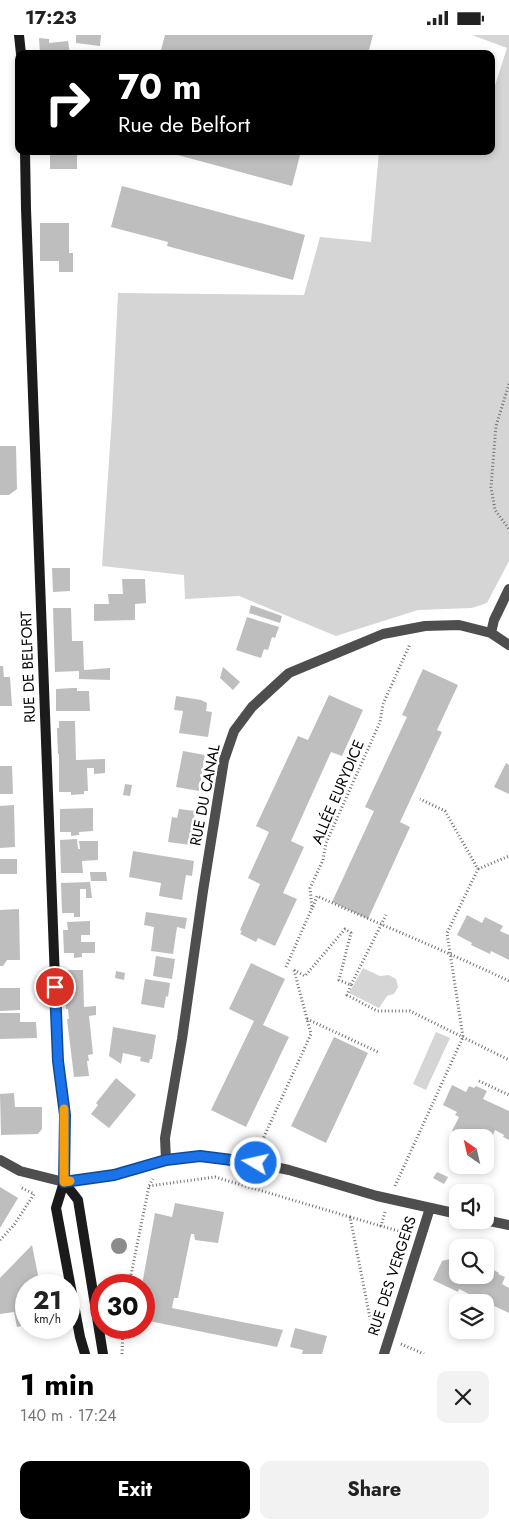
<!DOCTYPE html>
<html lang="en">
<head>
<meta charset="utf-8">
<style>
  body { margin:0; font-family:Jost,sans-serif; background:#f2f2f2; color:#222; height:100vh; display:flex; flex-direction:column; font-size:19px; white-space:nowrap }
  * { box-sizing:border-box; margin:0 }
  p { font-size:16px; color:#767676 }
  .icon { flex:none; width:28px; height:28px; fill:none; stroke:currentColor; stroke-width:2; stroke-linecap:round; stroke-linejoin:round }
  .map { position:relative; height:1319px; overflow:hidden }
  .details { display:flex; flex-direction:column; background:#fff; flex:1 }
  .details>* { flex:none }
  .hud { position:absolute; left:15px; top:15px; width:480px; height:105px; border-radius:10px; box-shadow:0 2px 8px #0003; background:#000; color:#fff; overflow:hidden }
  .needle { width:32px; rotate:326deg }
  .fabs { position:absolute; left:449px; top:1094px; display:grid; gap:10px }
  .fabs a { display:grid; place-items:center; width:45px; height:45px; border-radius:10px; background:#fff; box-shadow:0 2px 8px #0003; font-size:25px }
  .speed { position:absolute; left:15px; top:1239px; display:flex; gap:10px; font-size:25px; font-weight:700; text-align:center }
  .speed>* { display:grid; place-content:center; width:65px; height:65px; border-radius:50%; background:#fff; box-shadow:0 2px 8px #0003; line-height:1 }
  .speed small { font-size:12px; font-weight:400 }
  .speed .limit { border:8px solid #d22; background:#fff; color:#111 }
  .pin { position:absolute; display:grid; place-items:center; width:42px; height:42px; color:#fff; margin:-21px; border:2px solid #fff; border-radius:50%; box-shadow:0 1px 5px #0007 }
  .me { position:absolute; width:55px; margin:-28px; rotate:279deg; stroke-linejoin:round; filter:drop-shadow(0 0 4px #0008) }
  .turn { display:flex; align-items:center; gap:18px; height:105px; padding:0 20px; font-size:22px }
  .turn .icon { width:65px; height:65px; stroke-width:2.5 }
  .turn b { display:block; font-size:35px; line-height:42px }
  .round { display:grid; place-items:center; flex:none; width:52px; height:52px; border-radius:10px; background:#f2f2f2 }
  .headline { display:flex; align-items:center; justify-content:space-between; height:85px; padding:0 20px }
  h1 { font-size:30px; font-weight:700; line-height:38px; color:#000 }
  .button { display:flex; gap:10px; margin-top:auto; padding:10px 20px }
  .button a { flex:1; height:58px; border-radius:10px; background:#000; color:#fff; font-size:20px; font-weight:700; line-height:58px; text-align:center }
  .button a+a { background:#f2f2f2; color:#222 }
  .status { display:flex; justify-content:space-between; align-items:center; height:35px; padding:0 25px; background:#fff; direction:ltr }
  .status svg { height:14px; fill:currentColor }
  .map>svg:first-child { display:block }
  .green { fill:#d5d5d5 }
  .building { fill:#bebebe }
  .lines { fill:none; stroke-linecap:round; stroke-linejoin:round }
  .path { stroke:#707070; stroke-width:3; stroke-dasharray:1 2.5; stroke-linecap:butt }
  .minor { stroke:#4e4e4e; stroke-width:10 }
  .tertiary { stroke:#4e4e4e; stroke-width:10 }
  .secondary { stroke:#1b1b1b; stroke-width:10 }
  .tree { fill:#8b8b8b }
  .route-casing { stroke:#114b97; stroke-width:12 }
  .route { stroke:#1a73e8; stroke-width:9 }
  .slow { stroke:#f59e0b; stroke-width:9 }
  .labels { text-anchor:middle; stroke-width:5; stroke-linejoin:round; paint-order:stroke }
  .street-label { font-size:15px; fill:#000; stroke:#fff }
</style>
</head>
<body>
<div class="status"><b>17:23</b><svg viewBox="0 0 49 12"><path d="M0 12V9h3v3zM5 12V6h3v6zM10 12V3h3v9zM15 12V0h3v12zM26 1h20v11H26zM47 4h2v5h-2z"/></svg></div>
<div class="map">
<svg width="509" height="1319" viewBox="0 0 509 1319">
  <rect width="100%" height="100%" fill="#fff"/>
  <path class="green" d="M472,0H509V526L487,568L472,573L418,575L336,601L239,561L185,564L184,540L102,531L112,381L118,258L304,260L320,202L371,207L379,116H491V63L507,13Z
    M363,933L380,941L389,940L396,944L398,952L394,959L387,961L379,973L349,958Z
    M436,997L450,1003L426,1055L413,1049Z"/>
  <path class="building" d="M76,0H101L100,11L76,8Z
    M165,0H373L368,19H160Z
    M39,3L49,4V8L68,6L70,19H40Z
    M50,116H77V134H50Z
    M163,116H301L292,151Z
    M122,151L305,200L293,245L167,211L168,207L111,192Z
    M40,188H69V218H73V237H59V226H40Z
    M0,411H16L17,454L9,460H0Z
    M52,533H70V556L53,557Z
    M122,544H145L146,568L135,569V585L94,586V569H109L108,559H123Z
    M251,570L282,581L280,588L249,578Z
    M53,573H71L72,606H83L84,635L110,633V645L79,644V636L55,637Z
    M247,582L279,592L275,603L272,602L268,615L264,614L261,623L236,615Z
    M0,631H3L4,642H10L12,671H0Z
    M223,632L240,647L233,655L220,643Z
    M423,634L458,650L437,695L442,697L400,787L410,792L368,884L332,867L374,776L365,772L407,682L402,680Z
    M73,653H77V656H89L90,676H56V654Z
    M329,660L363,675L342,721L331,717L291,806L304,812L283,858L297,864L275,911L258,903L256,907L240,899L242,896L240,895L260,849L248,843L269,797L256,791L298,701L308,705Z
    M176,661L201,665L207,668L206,676L212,677L208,702L179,698L183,676L174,675Z
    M59,686H75L76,725L105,724V738L94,739V733H87L88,756H84V759L71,760V757H59V719H58L57,693H59Z
    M183,716L205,720L199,756L176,752Z
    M506,728L509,730V759L494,752Z
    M0,731H12L13,759H0Z
    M125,749L132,750L130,761L123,760Z
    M14,770L15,812L0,813V771Z
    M93,773V796L79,797V800L71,801V797H60V774Z
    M179,774L195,776L190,810L168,807L172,782L177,783Z
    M77,804L78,814H80L79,806H98V825L82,826L83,838H61L60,805Z
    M133,816L194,826L192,841L186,840L182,865L159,861L161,848L129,842Z
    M0,824H17V839H0Z
    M90,837H106L107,846H91Z
    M90,847L92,863H86V854H80V882H74V878H62L61,848Z
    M19,874L20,925H7L3,931H0V875Z
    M146,877L187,883L185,894L177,892L173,919L151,916L154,892L144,890Z
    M467,880L482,888L485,882L503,891L500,896L509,900V925L491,916L490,919L471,910L472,908L457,900Z
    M90,886V900H81V907H95V918H82V922L74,923V918H64L63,895H68L67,887Z
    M156,921L175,924L172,944L153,941Z
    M251,928L285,944L263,990L289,1002L246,1092L211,1075L254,986L229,974Z
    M64,935H83L84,972L96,971V980L89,981L93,1019L88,1020L89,1026H87L89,1041L74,1042L67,984H69L68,974H66Z
    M116,936L125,938L124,945L115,943Z
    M145,944L170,948L168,962L166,961L164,973L141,969Z
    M0,953H20V975L0,976Z
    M0,978H20V987H36L37,1003L0,1004Z
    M113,992L156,1000L152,1024H150L149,1028L140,1026L141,1022L123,1018L121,1029L109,1021Z
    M334,1002L368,1018L326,1108L291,1091Z
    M116,1043L136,1060L109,1093L91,1079L98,1070L96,1068Z
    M452,1050L466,1057L469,1051L474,1053L476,1051L487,1056L483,1064L509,1076V1105L503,1102L504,1100L495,1095L489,1110L485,1108V1102H466L452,1096L459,1082L455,1080L457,1077L443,1070Z
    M14,1058L15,1072H42V1094L38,1099L1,1100L0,1059Z
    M437,1137L448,1142L444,1149L433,1143Z
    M0,1152L18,1163L0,1193Z
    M175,1168L224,1177L218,1208L195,1205L194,1199H191L178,1263H174L172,1273L283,1295L277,1312L144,1285V1250H142L155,1178L172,1182Z
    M458,1209L464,1212H458V1240H481L485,1242L490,1233L499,1238L498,1239L505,1242L502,1249L509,1253V1278L490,1269L488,1271L485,1269V1268H481L472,1263L473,1261L459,1254L458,1257L433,1245L442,1226L450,1224Z
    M32,1210L40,1250H26V1290L17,1292L14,1277L0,1279V1243Z
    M295,1293L327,1301L322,1319H302L303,1315L290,1312Z"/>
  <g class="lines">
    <path class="path" d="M509,349L496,391L491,452L495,475L509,494
      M478,834L509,821
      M313,872L317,861C381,890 446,916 509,946
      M286,932L312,873L310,853L323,825L326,808L380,687L383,669L410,609
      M294,935L305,941L345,894L351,898L339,945L351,950L386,880
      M351,950L347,960L377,976H410L509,1025
      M307,984L378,1017
      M479,1046L509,1060
      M258,1115L311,999L294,935
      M149,1151L215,1142L350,1182L373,1298L377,1299
      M395,1151L463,1002L447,898L478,834L445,776L420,764
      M385,1177L381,1191L409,1199
      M350,1182L381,1191
      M0,1205L14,1190L34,1159L20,1152
      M129,1250L149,1151L153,1144
      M401,1309L424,1319
      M122,1319L123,1292"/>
    <path class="minor" d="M491,598L494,585L509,554
      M166,1125L165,1103L182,1004L203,856L224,725L234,696L252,672L289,638L383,599L425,591L459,590L491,598L509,610
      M64,1147L114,1140L166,1125L200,1121L256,1128L289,1135L377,1161L458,1179
      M485,1185L509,1190
      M384,1319L430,1173"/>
    <path class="tertiary" d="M0,1125L20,1136L64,1147"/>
    <path class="secondary" d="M19,0L21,19
      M25,116L26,174L58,1025L65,1080L64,1147L56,1173L80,1302L85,1319
      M64,1147L78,1165L103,1319"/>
  </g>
  <circle class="tree" cx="119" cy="1211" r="8"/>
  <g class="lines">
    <g class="route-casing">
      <path id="route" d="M55,952L58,1026L65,1080L64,1147L114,1140L166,1125L200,1121L256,1128"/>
    </g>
    <use href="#route" class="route"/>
    <path class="slow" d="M64,1074V1147L70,1146"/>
  </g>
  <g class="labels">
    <g class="street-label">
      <text transform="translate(28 632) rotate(-92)" y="5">RUE DE BELFORT</text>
      <text transform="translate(338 757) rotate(-67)" y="5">ALLÉE EURYDICE</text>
      <text transform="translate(205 760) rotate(-79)" y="5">RUE DU CANAL</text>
      <text transform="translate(392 1241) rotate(-72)" y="5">RUE DES VERGERS</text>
    </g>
  </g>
</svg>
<div class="fabs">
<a><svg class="needle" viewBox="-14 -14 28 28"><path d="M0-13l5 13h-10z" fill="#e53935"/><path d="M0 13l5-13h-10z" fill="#767676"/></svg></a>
<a><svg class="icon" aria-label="sound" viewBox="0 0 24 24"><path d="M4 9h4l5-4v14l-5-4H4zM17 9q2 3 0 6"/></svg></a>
<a><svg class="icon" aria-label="search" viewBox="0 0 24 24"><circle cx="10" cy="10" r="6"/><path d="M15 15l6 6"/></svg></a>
<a><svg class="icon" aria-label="layers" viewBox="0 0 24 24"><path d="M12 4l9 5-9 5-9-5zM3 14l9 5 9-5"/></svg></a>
</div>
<div class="speed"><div>21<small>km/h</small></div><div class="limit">30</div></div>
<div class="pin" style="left:55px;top:952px;background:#d93025"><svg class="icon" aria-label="arrive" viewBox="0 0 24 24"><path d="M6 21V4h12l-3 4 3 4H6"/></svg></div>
<svg class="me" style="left:256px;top:1128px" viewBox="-20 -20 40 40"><circle r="17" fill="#1a73e8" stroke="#fff" stroke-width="3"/><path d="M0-11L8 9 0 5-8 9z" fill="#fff"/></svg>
<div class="hud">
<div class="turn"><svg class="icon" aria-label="right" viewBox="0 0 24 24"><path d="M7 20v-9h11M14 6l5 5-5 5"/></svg><div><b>70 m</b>Rue de Belfort</div></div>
</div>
</div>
<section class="details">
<div class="headline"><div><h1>1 min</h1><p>140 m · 17:24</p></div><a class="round"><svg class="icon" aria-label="close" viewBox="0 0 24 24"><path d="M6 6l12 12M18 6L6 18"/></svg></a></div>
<div class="button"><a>Exit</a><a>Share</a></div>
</section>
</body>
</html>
